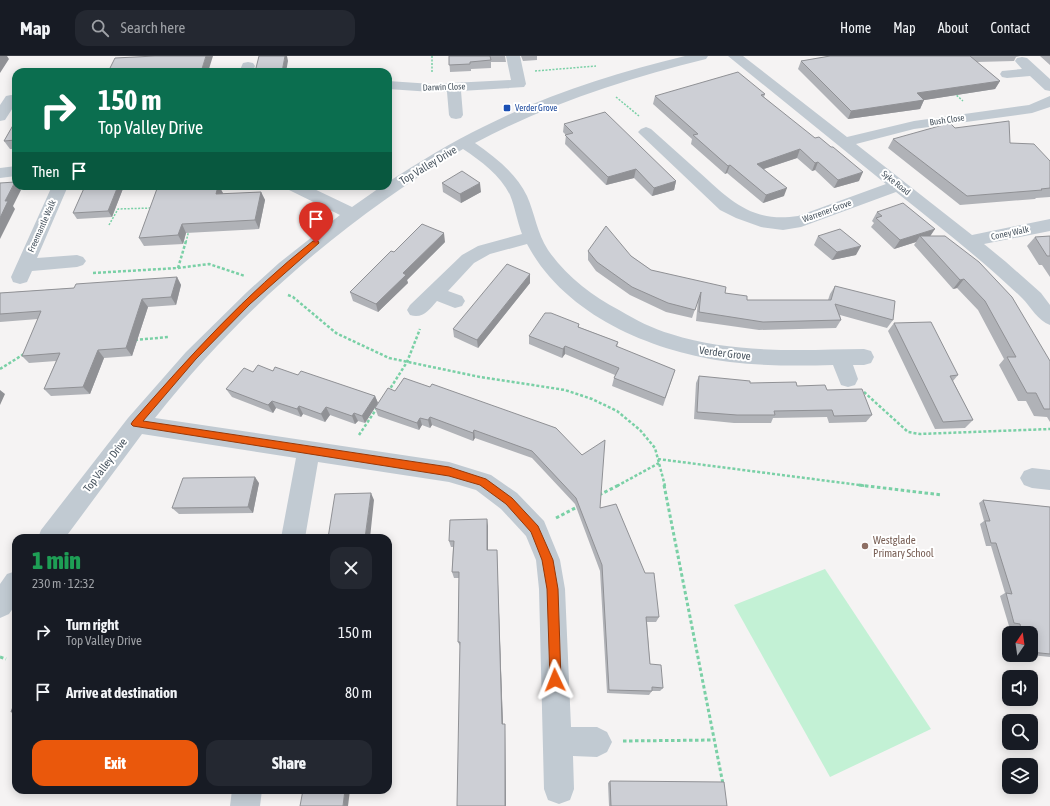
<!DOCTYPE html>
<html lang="en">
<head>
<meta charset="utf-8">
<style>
  body { margin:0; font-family:"Asap Condensed",sans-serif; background:#242831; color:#f1f3f6; height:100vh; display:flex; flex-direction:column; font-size:15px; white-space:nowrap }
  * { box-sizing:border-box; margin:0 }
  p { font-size:13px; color:#9ea1a6 }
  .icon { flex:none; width:22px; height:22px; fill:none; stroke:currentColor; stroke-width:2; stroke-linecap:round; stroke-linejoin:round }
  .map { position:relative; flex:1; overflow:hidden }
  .side { position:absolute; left:12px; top:478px; width:380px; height:260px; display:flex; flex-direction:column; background:#171b24; border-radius:12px; box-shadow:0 2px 10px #0003 }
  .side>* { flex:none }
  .top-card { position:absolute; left:12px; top:12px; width:380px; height:122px; border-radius:12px; box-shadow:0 2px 10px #0003; background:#0b6e4f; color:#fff; overflow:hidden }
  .needle { width:26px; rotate:13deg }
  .buttons { position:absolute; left:1002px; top:570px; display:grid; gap:8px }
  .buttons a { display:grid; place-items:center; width:36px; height:36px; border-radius:8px; background:#171b24; box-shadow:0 2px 10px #0003; font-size:20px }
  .pin { position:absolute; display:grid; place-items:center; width:34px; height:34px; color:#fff; margin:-41px -17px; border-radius:50% 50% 50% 0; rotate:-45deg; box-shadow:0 0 4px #0007 }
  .pin .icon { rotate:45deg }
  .me { position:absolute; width:44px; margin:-22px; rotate:358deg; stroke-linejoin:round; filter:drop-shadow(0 0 3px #0008) }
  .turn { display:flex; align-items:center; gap:14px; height:84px; padding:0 20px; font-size:18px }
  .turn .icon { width:52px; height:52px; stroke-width:2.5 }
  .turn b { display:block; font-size:28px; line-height:34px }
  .then { display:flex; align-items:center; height:38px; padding:0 20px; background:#0003; gap:8px; font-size:15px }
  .round { display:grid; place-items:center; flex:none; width:42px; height:42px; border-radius:12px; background:#242831 }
  .headline { display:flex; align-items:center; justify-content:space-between; height:68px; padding:0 20px }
  h1 { font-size:24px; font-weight:800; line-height:30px; color:#1e9e55 }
  .cta { display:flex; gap:8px; margin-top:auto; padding:8px 20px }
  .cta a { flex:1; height:46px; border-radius:12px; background:#ea580c; color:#fff; font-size:16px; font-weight:800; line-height:46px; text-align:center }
  .cta a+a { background:#242831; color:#f1f3f6 }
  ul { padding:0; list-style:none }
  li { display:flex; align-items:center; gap:12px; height:60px; padding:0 20px }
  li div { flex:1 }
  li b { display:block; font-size:15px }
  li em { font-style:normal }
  header { display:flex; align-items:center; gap:24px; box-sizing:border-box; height:56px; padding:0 20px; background:#171b24; border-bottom:1px solid #363941 }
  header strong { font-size:19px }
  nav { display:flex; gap:22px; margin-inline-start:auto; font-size:14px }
  .search { width:280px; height:36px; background:#242831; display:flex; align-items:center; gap:10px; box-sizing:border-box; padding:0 14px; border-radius:12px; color:#9ea1a6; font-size:15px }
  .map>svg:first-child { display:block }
  .green { fill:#c3f1d5 }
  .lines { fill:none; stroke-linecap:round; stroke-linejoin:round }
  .path-far2 { stroke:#7ad0a6; stroke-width:1.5; stroke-dasharray:2 1.5; stroke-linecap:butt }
  .path-far1 { stroke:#7ad0a6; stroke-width:2.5; stroke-dasharray:3 2; stroke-linecap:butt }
  .path { stroke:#7ad0a6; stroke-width:3; stroke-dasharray:3.5 2.5; stroke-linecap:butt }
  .minor { fill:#c1cad2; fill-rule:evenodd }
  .wall { fill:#b0b2b7 }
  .shaded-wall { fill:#909195 }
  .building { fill:#cdcfd5; stroke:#909195 }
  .route { fill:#ea580c; stroke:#983908 }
  .transit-dot { fill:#1a4fb4; stroke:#fff; stroke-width:1.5 }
  .education-dot { fill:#8d6e63; stroke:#fff; stroke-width:1.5 }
  .labels { text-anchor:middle; stroke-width:4; stroke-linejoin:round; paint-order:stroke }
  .far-street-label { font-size:9px; fill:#4a5661; stroke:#fff }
  .far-transit-label { font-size:9px; fill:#164399; stroke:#fff; text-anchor:start }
  .street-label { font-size:11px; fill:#4a5661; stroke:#fff }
  .education-label { font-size:11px; fill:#785e54; stroke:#fff; text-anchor:start }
</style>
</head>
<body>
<header>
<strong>Map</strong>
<div class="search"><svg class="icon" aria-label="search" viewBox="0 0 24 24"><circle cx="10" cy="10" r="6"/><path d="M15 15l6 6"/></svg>Search here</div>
<nav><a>Home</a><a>Map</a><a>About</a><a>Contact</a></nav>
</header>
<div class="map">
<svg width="1050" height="750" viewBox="0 0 1050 750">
  <rect width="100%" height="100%" fill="#f5f3f3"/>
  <path class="green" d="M825,513L931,673L830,721L734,549Z"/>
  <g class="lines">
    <path class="path-far2" d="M432,0V16
      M535,15L596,10
      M954,37L963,45
      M616,41L639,60
      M109,169L118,153L152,152
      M186,186L189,174"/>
    <path class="path-far1" d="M178,212L186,185
      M93,217L178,212L209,208L245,220
      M288,239L293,241L336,277L389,302L480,321L565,334L592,343L617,355L640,374L655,392L665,430
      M135,284L168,281
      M0,313L24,298
      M388,336L407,306L420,273
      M864,336L908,376L920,378L1050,373
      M359,379L377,352
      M658,403L867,430
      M617,430L659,407"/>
    <path class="path" d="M664,429L723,728
      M859,429L942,439
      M599,439L619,429
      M556,462L579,450
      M0,601L6,603
      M623,685L715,684"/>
    <path class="minor" d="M506,0H520L526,28L524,31L461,35L463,59L461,62L456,63L451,62L449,59L447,36H432L388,33V25L432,28L511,24Z
      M685,0H708L706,3C625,23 548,48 475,87C495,101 516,117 527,140C535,158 537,177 548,194C566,220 592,240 619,254C636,264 653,273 671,278C733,298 800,294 864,293L871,295L874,301L871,307L864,309H853L858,323L855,329L848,331L841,329L833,309C799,310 764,310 730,306C653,296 565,260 527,188L490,198L474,207L448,235L462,240L465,245L462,250L455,252L437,245C429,254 423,263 410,259L407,254L410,249L462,199L478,190L522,178C517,165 515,151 510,139C500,119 481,105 463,93C344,164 241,253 155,362L449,406L491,419L517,437L544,465L560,504L565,533L571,671H597L607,676L612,686L607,696L597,701L573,700L574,733L570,744L559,748L548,744L544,733L539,533L536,504L526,480L501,453L476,434L449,426L318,406L305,482H281L296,402L142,378L65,482H38L41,474L128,362L186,296L247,236L279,207L340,159L289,134L287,130H308L352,151L382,130H388V126C420,106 451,86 485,70C548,38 616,17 685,0Z
      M728,0H743L847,81L914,65L1029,49L1050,40V51L1032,57L914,73L856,88L972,179L1050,163V175L984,188L1006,206L1041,237L1050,249V269C1038,265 1031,251 1022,242C982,204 939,170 896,136L801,171L783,174L761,171L736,162L720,154L641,79L638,76L641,73L646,71L651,73C667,87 683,102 699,116C731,145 752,167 798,160L886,128Z
      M1022,1L1027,2L1050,23V35L1045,34L1030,20L1007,22L1002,21L1000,18L1002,15L1022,13L1015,5L1017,2Z
      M248,6L253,7L255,10L253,16H239L243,7Z
      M11,39L16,40V47L5,64L0,65V49L6,40Z
      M16,110V120L0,122V112Z
      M52,130H68L37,202L77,199L83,201L86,205L83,209L77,211L32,215L27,226L20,228L13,226L11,221Z
      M1032,412L1050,414V434L1032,432L1024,429L1020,422L1024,415Z
      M16,515V548L9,558L0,562V528L7,518Z
      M232,734H262L260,750H230Z"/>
  </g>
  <path class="wall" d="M449,0H505L506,6H491V12L471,13V15L450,16Z
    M521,0H537V4L523,5Z
    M830,0H1020L1016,1L1014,5L977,6L1000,25L995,33L924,44L920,53L848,63L798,13L801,5Z
    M1040,0H1050V9Z
    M765,38L764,41L859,125L834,132L815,114L812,115L797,102L764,113L784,140L763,147L727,117L725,118L691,88L692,83L653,48L655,40Z
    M16,64V93H10L4,85Z
    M564,68L676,125L674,134L652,140L634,122L606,129L565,88L566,79L563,76Z
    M955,72L1010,87L1050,105V141L1036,142L1035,143L960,149L888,92L893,83Z
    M442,127L481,136L461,147L443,136Z
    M85,130H124L112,161L77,163L73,157Z
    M158,130H219L223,138L261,136L265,144L259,173L186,177L183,188L144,190L139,182Z
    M877,156L930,180L1050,305V366L1047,361L1034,360L1026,345H1018L999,309L1004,303L978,254L957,232L953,233L914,189L916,186L894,193L871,171L874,167L872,165Z
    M818,180L856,199L832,204L814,189Z
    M1050,180V221L1042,209H1039L1027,190L1035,181Z
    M445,186L407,224L408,227L378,256L353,245L350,236L394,196Z
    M588,195L631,200L651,214L725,237L747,244H828L830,238L835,230L893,264L887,272L840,259L841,264L836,272L759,274L696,265L698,245L692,262L666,256L630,239L596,215L588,204Z
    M530,218V227L478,292L454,281L453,273L476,246Z
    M177,221L181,229L176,249L148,251L132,300L104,302L90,338L51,340L44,333L56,305L29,307L22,300L38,263L0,266V237L74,232Z
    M894,267L958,319L953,325L973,364L965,372L935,373L888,275Z
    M579,268V271L618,286L617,291L675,314L663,350L612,330L614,322L615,319L565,298L562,302L529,288V280Z
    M273,315L298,319L375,340L378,347L365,367L358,365L355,368L330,359L325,366L303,358L301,361L276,352L273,357L232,341L226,333Z
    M699,320L750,327L797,330L827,334L872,359L866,366L829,367L827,361L773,362L771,367H734L694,363L696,327Z
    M430,331L556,372L600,452L659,561L656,566H647L650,608L663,632L660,635H652L649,639L607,637L600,515L575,448L532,402L475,382L473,385L432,369L430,372L422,369L419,374L378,360L375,352L395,335Z
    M259,427L253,457L179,458L172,452Z
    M983,444L1050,451V601L1031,599V577H1016L1014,570H1009L1000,540L1005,537L991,490H986L980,468L984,465L979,447Z
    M488,470V494H497V500L503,668L505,671L506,750L460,590L458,586L459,522H454L452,516L453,491H451L449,485Z
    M610,725L727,750H609L608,727Z"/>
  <path class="shaded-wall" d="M0,0H7L9,3L0,17Z
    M206,0H213L208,16H201Z
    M285,0H287L288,5L286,16H282Z
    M1000,25L995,33L912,46L917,37Z
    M924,44L920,53L848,63L851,55Z
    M800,93L797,102L754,116L757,108Z
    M818,106L815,114L812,115L815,107Z
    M730,109L727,117L725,118L728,110Z
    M636,113L634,122L606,129L608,121Z
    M863,116L859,125L834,132L838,124Z
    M676,125L674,134L652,140L654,132Z
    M15,126L16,127V130H18L21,134L13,150L15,153L0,183V162L5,145Z
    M480,127L481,136L461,147L460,138Z
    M118,130H124L112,161L108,155Z
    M218,130H219L223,137L220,147L216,138Z
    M787,132L784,140L763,147L766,139Z
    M261,136L265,144L259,173L255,164Z
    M182,168L186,177L183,188L178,179Z
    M935,173L929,182L920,180L916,186L894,193L900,184Z
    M444,177L445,186L407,224L408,227L378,256L376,248L403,217Z
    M861,190L856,199L832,204L837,196Z
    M530,218V227L478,292L477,284Z
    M177,221L181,229L176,249L171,241Z
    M964,223L957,232L953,233L960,224Z
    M142,243L148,251L132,300L126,292Z
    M565,290V298L562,302L563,293Z
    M98,294L104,302L90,338L83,331Z
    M0,334L5,338L0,349Z
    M375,340L378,347L365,367L362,360Z
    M272,345L276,352L273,357L268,349Z
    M299,350L303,358L301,361L297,353Z
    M326,351L330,359L325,366L321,358Z
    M354,357L358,365L355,368L352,360Z
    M430,361L432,369L430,372L428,364Z
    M420,362L422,369L419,374L417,367Z
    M474,374L475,382L473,385V377Z
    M255,421L259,427L253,457L248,451Z
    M371,437L374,444L370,482H365Z
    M487,463L488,470V500L487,494Z
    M497,494V500L503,671L502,668Z
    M505,668V671L506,750H505Z
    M345,734H350L348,750H343Z"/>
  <path class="building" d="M155,0H206L201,16H108L115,2Z
    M259,0H285L282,16H255Z
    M449,0H490L491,4L470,6V8L449,9Z
    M830,0H970L1000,25L917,37L924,44L851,55L801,5Z
    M738,16L765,38L761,39L815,82L819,81L831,91H833L863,116L838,124L818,106L815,107L800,93L757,108L787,132L766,139L730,109L728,110L693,79L698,78L655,40Z
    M605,56L676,125L654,132L636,113L608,121L565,79L573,77L564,68Z
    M16,64V84L4,85Z
    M1009,65L1010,87L1034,88L1050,105V132L1041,133L1042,134L967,140L893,83L950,67L955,72Z
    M462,115L480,127L460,138L442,127Z
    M15,126L5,145H8L0,162V127Z
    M85,130H118L108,155L73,157Z
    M158,130H218L216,138L261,136L255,164L182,168L178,179L139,182Z
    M903,147L935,173L900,184L876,162L882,160L877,156Z
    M422,168L444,177L403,217L406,219L376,248L350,236L391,195L394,196Z
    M606,170L631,200L651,214L726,231L725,237L747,240V244H831L835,230L895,245L893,264L835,248L841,264L763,266L699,256L701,236L695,254L668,247L632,231L597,206L588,195Z
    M840,173L861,190L837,196L818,180Z
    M920,180H945L979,206L1012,241L1050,305V353H1044L1036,337H1027L1007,301H1016L985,245L964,223L960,224Z
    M1050,180V200H1047L1035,181Z
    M507,208L530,218L477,284L453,273Z
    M177,221L171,241L142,243L126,292L98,294L83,331L44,333L60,297L22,300L41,255L0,258V237L74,232L76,228Z
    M545,257H551L579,268L578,271L618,286L616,290L675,314L665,342L614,322L619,312L565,290L563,293L529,280Z
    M931,266L958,319L950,320L973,364L943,366L894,267Z
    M258,309L273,315L275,311L298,319L301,315L375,340L362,360L354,357L352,360L326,351L321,358L299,350L297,353L272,345L268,349L226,333L244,312L253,316Z
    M699,320L750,325V327L796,326L797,330L825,329L827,334L862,333L872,359L834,360L832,354L774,355L775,359H737L697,356Z
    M404,322L430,331L432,328L556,372L582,399L605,384L600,452L616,448L645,517H654L659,561H646L650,608L661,609L663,632L652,631V635L609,634L602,509L576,442L532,395L474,374L473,377L430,361L428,364L420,362L417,367L375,352L388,332L395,335Z
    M255,421L248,451L172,452L183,422Z
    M371,437L365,482H328L335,438Z
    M983,444L1050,451V598L1031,596V577H1022L1020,568L1014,567L1006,537L1012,538L996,487H991L985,465H990Z
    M487,463V494H497L502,668H505V750H457L460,586H458L459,516H452L454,485H449L450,464Z
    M16,643V655L11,656Z
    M610,725L724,726L727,750H611Z
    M303,734H345L343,750H300Z"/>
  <path class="route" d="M313,185H318L319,187L250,248L196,303L143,365L449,411L486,423L512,442L538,470L553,504L558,533L561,624L559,628L555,630L551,628L550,624L547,533L542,504L531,476L506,448L480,429L449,420L133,370L131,368L133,365C189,301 246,238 313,185Z"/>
  <rect class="transit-dot" x="503" y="48" width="8" height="8" rx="2"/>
  <circle class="education-dot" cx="865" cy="490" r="4"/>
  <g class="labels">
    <g class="far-street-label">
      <text transform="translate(444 31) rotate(-2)" y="3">Darwin Close</text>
      <text transform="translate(947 64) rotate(-8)" y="3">Bush Close</text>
      <text transform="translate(896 127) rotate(38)" y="3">Syke Road</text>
      <text transform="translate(827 155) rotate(-20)" y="3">Warrener Grove</text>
      <text transform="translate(42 170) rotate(-66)" y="3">Freemantle Walk</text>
      <text transform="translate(1010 177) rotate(-12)" y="3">Coney Walk</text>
    </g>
    <g class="far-transit-label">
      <text x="515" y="55">Verder Grove</text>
    </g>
    <g class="street-label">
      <text transform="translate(428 109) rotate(-31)" y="4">Top Valley Drive</text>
      <text transform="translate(725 297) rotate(7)" y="4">Verder Grove</text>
      <text transform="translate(105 409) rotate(-53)" y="4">Top Valley Drive</text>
    </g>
    <g class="education-label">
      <text x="873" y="488">Westglade<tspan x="873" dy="13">Primary School</tspan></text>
    </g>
  </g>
</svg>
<div class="buttons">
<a><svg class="needle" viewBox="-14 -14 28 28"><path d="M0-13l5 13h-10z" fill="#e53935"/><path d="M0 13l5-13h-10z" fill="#9ea1a6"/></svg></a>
<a><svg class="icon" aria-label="sound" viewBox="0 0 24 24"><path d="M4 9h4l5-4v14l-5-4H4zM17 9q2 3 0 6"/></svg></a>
<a><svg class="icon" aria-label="search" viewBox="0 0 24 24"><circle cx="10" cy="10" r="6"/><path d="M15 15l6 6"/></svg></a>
<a><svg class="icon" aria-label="layers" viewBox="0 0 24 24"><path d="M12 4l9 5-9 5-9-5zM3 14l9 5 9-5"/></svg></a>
</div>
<div class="pin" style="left:316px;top:187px;background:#d93025"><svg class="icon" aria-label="arrive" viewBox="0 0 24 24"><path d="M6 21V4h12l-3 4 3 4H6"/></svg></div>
<svg class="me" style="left:555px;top:624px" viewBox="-20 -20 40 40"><path d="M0-17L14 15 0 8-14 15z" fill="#ea580c" stroke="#fff" stroke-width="4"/></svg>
<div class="top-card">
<div class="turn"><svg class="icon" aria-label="right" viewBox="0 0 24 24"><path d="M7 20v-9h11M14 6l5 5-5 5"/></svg><div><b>150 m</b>Top Valley Drive</div></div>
<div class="then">Then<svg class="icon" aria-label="arrive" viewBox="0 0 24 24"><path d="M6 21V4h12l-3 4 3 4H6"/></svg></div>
</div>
<section class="side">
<div class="headline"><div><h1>1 min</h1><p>230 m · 12:32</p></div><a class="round"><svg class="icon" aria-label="close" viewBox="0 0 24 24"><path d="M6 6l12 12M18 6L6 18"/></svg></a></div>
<ul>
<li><svg class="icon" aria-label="right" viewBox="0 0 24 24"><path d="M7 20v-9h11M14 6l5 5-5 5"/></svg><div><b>Turn right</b><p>Top Valley Drive</p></div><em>150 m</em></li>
<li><svg class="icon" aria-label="arrive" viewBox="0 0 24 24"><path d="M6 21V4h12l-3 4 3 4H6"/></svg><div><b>Arrive at destination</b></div><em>80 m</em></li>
</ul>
<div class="cta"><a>Exit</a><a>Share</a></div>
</section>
</div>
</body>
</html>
